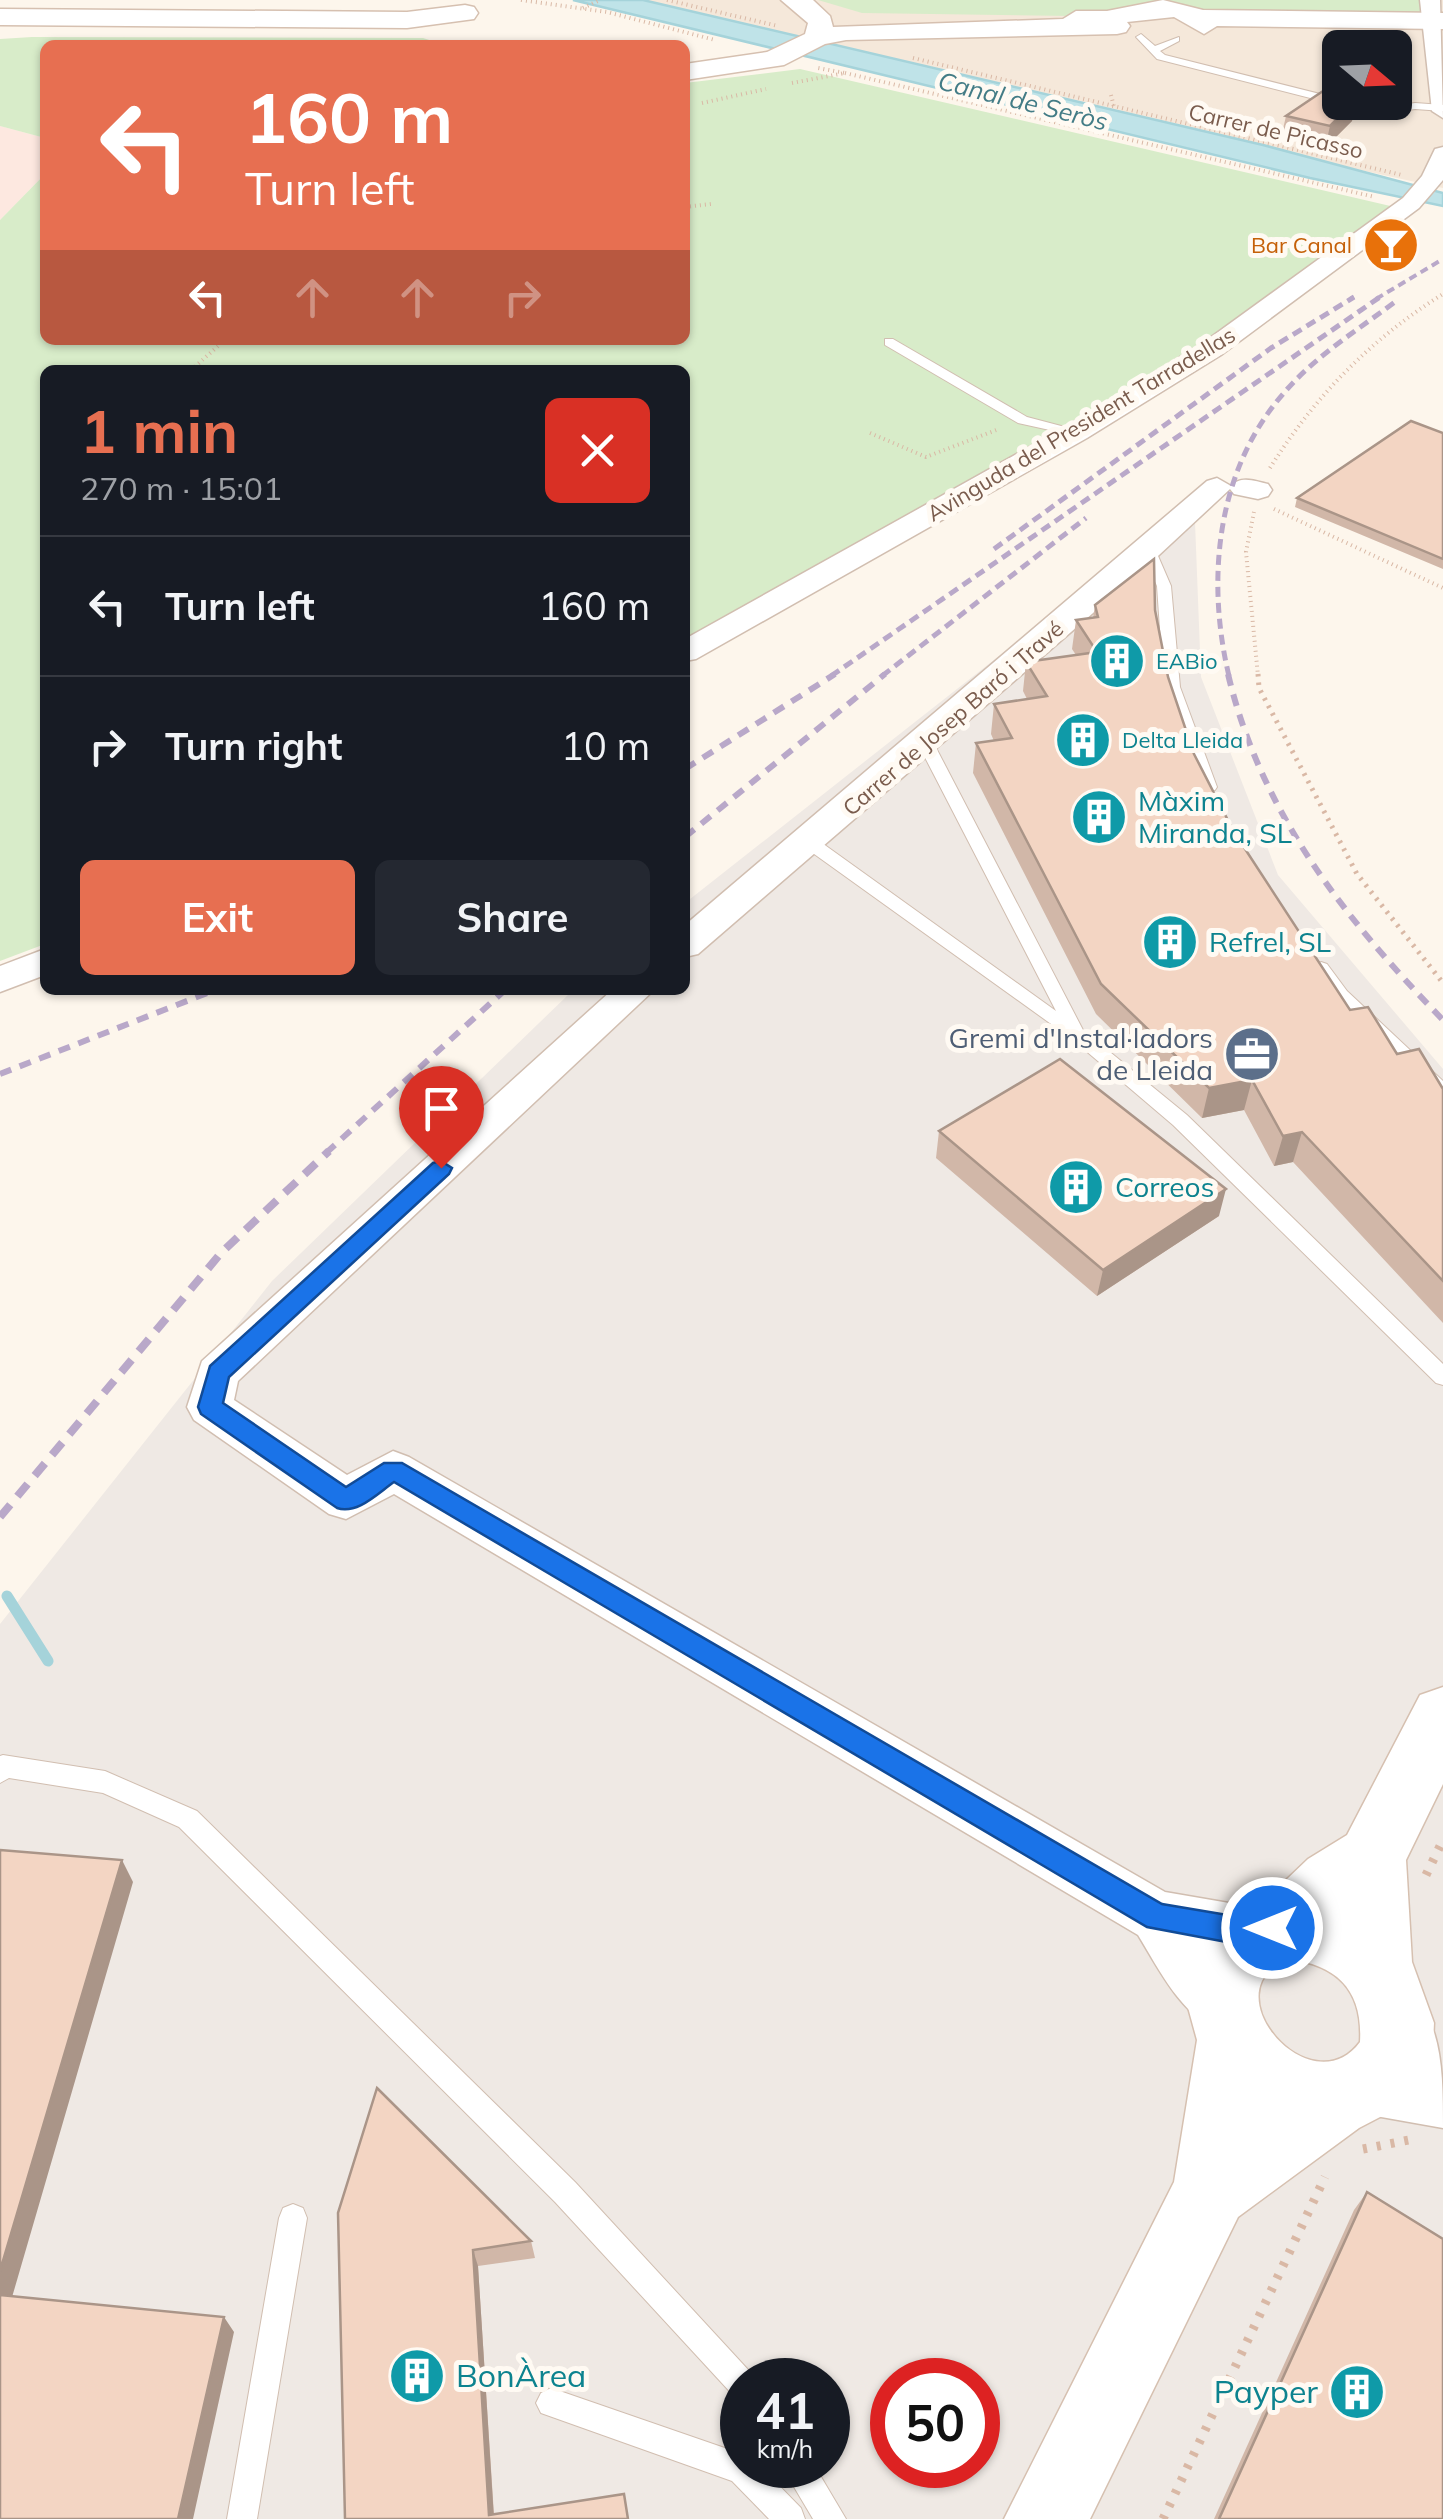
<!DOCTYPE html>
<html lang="en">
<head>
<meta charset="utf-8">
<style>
  body { margin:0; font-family:Mulish,sans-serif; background:#242831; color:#f1f3f6; height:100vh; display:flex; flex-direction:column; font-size:38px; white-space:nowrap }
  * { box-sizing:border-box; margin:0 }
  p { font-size:32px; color:#9ea1a6 }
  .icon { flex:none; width:55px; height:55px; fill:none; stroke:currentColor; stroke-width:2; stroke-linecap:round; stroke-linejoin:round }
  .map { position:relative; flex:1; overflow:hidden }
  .side { position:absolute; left:40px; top:365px; width:650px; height:630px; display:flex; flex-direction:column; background:#171b24; border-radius:15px; box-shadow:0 2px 8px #0004 }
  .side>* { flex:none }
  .hud { position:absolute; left:40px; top:40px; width:650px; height:305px; border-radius:15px; box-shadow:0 2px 8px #0004; background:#e76f51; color:#fff; overflow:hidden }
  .needle { width:65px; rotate:109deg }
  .fabs { position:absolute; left:1322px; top:30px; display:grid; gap:20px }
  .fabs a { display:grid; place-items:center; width:90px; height:90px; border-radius:15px; background:#171b24; box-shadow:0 2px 8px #0004; font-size:50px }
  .speed { position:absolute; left:720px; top:2358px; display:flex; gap:20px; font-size:50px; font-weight:700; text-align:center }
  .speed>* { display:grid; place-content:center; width:130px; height:130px; border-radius:50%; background:#171b24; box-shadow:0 2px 8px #0004; line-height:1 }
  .speed small { font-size:25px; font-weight:400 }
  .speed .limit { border:15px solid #d22; background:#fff; color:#111 }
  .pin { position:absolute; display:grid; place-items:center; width:85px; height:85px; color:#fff; margin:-102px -42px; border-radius:50% 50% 50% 0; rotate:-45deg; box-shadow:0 0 10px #0007 }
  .pin .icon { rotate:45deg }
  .me { position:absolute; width:110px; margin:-55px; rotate:270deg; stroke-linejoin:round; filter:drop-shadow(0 0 8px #0008) }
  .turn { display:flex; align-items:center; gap:35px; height:210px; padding:0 40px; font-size:45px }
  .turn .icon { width:130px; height:130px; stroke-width:2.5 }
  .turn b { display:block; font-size:70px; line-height:85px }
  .lanes { display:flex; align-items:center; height:95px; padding:0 40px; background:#0003; justify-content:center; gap:50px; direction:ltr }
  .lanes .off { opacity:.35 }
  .round { display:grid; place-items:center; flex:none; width:105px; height:105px; border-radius:15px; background:#242831 }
  .summary { display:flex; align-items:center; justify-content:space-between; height:170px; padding:0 40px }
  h1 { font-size:60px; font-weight:700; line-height:75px; color:#e76f51 }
  .button { display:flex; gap:20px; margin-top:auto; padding:20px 40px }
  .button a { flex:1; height:115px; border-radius:15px; background:#e76f51; color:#fff; font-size:40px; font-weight:700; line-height:115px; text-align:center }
  .button a+a { background:#242831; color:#f1f3f6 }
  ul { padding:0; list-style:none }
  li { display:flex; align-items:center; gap:30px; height:140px; padding:0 40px; border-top:2px solid #363941 }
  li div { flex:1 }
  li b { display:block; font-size:38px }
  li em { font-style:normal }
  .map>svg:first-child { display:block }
  .residential { fill:#f5e8da; fill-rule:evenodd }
  .commercial { fill:#fde8e0 }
  .industrial { fill:#efe9e4; fill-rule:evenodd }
  .green { fill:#d8ecc9 }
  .water { fill:#bfe3e8; stroke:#a5d3da; stroke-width:2.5 }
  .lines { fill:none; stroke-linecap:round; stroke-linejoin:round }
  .stream { stroke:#a5d3da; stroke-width:11 }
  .service-casing { stroke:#d1beb0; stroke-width:2 }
  .minor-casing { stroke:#d1beb0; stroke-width:3 }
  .secondary-casing { stroke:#d6c0b0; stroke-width:3 }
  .path-far2 { stroke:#d9b8a5; stroke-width:4; stroke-dasharray:1 4; stroke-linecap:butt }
  .path-far1 { stroke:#d9b8a5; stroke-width:5; stroke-dasharray:2.5 6; stroke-linecap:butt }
  .path { stroke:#d9b8a5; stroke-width:9; stroke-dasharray:4 10; stroke-linecap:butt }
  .service { fill:#fff; fill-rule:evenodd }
  .minor { fill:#fff; fill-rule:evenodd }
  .secondary { fill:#fff; fill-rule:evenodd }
  .rail-far3 { stroke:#b9a8c9; stroke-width:4; stroke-dasharray:8 5; stroke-linecap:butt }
  .rail-far2 { stroke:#b9a8c9; stroke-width:5; stroke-dasharray:10 6; stroke-linecap:butt }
  .rail-far1 { stroke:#b9a8c9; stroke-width:6; stroke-dasharray:12 9; stroke-linecap:butt }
  .rail { stroke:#b9a8c9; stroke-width:8; stroke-dasharray:16 11; stroke-linecap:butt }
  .wall { fill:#d1b7a8 }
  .shaded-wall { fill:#aa9588 }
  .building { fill:#f3d5c3; stroke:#aa9588; stroke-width:2.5 }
  .route { fill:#1a73e8; stroke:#114b97; stroke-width:2.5 }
  .labels { text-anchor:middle; stroke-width:10; stroke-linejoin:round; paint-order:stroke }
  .far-street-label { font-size:22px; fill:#7a5c4d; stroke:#fffaf3 }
  .far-food-label { font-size:22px; fill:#c56008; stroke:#fffaf3; text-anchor:end }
  .far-culture-label { font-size:22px; fill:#0d838f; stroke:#fffaf3; text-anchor:start }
  .far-water-label { font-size:25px; font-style:italic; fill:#437c86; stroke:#fffaf3 }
  .culture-label { font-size:28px; fill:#0d838f; stroke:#fffaf3; text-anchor:start }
  .service-label { font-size:28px; fill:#4e5e75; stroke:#fffaf3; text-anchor:end }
  .near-culture-label { font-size:32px; fill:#0d838f; stroke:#fffaf3; text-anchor:start }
</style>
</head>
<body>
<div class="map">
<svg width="1443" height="2519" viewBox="0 0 1443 2519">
  <rect width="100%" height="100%" fill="#fdf6ec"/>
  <path class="residential" d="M582,0H1443V188ZM1340,48H1395V102H1340Z"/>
  <path class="commercial" d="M0,126L45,138V174L0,220Z"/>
  <path class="industrial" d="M1183,511L1195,522L1201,677L1278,875L1443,1069V2519H0V1624L272,1281L568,995L575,990H685V903ZM742,2380H828V2465H742ZM892,2380H978V2465H892Z"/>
  <path class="green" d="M818,0H1429L1434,21L862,13Z
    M32,37L423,38L445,45H45V138L0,126V39Z
    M800,69L1399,208L1127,394L685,645V370H45V944L0,961V220L45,174V340H685V83Z"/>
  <path class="water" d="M573,0H643L1263,145L1443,193V206L1310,178Z"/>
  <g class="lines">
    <path class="stream" d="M7,1596L48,1661"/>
    <g class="service-casing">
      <path id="service" d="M1141,34L1155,46L1179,37V41L1160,51L1165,55L1340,99V102L1377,109L1415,103L1443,105V111L1415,109L1377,115L1157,59L1136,37Z
        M885,339H893L1027,417L1084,432L1077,436L1018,423L885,345Z
        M1148,545L1155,549L1171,586L1180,687L1217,787L1215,790L1209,792L1201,787L1164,687L1157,586L1141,549Z
        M925,737L933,742L1083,1030L1187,1115L1443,1364V1385L1436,1383L1173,1125L1072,1039L803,846V838H815L1056,1011L917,742Z
        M1321,962L1327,964L1347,991L1443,1081V1099L1436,1097L1335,999L1312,968Z
        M3,1755L105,1771L197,1811L575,2182L752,2374L755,2380H742V2399L732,2394L555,2202L179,1827L103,1793L9,1778L0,1783V1756Z
        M293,2204L303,2208L307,2218L257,2519H227L279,2218L283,2208Z
        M551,2388L742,2454V2465H759L801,2508L805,2519H769L732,2481L541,2413L536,2403L541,2393Z
        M781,2465H814L846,2519H813Z"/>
    </g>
    <g class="minor-casing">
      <path id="minor" d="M1420,0H1440L1443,118L1432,111Z
        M1443,147V180L1419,208L1221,355L1087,438L696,659L685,661V639L1067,426L1203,343L1403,198L1422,176L1435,149Z
        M1217,478L1231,486C1240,475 1256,481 1268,484L1272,490L1268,496L1258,499L1234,494L1230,489L1144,569L698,954L685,957V925L1207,481Z
        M45,949V975L0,992V966Z
        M612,990H654L238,1381L234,1400L347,1475L393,1451L409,1457L1165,1892L1258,1908L1277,1915L1285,1934L1277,1953L1258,1960L1212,1953L1241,1984L1249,2004L1241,2024L1221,2032C1181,2015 1160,1971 1138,1935L394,1494L346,1519L329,1514L194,1420L187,1407L202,1361Z
        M1398,1985C1443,2010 1443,2072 1443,2128L1370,2115L1350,2106L1341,2086L1350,2066L1370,2057L1400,2063L1378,2033L1370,2013L1378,1993Z"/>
    </g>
    <g class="secondary-casing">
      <path id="secondary" d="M781,0H813L830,16L833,27L1063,19L1076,11H1107L1163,0L1203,10L1443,13V29L1217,26L1204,34L1174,17L1127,22L1130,26L1126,32L1117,34L846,40L825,44L784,65L685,80V64L767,52L805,34L808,23Z
        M465,5L474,7L478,13L474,19L407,28L0,25V9L407,12Z
        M1443,1687V1784L1406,1860L1412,1962L1434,2023L1433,2043L1417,2088L1405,2104L1359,2128L1238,2217L1090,2519H1004L1174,2182L1197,2040L1186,2000L1190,1967L1201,1942L1222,1916L1265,1900L1308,1859L1347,1835L1420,1695ZM1288,1959C1338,1965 1363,1991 1360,2042C1311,2108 1208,1990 1288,1959Z"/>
    </g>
    <path class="path-far2" d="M521,0L607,12L715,40
      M667,0L778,26
      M583,8L600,0
      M913,58L1402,175
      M845,73L1375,197
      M792,83L845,73L818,68
      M1111,95L1114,107
      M702,103L766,89
      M685,207L711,204
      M191,370L225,340
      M870,433L926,457L999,429
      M1270,468C1315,396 1371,339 1443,294
      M1274,509L1443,588
      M1254,512L1246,552L1258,676"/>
    <path class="path-far1" d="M1258,674L1259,688L1357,874L1443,983"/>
    <path class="path" d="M1426,1875L1443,1840
      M1363,2149L1409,2140
      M1163,2519L1325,2177"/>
    <use href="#service" class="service"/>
    <use href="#minor" class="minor"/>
    <use href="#secondary" class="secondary"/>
    <path class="rail-far3" d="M1350,299L1354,297
      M1376,299L1443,259"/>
    <path class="rail-far2" d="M994,549L1271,348L1354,297
      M831,676L1380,297
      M882,676L1086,518
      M1229,676C1206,581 1216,471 1283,394C1314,357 1356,331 1395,302"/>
    <path class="rail-far1" d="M1228,674C1261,813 1345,919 1443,1020
      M685,769L835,674
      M685,837L885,674
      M0,1074L215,990
      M326,1153L505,990"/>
    <path class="rail" d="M0,1517L221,1253L329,1151"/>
  </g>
  <path class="wall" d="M1340,102H1356L1352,121L1325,148L1281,138L1286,116Z
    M1443,433V569L1295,507L1297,498Z
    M1095,605L1155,610L1168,677L1194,754L1234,832L1350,1010L1397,1054L1443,1089V1323L1293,1162L1274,1166L1244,1110L1202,1118L1096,1014L973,773L976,743L994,741L991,734L994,704L1027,699L1023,691L1026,662L1076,655L1072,649L1076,620L1093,618Z
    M939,1131L1219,1216L1097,1296L936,1158Z
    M1367,2192L1443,2519H1214L1354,2210Z
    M338,2213L531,2241L535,2258L478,2266L494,2515L628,2519H345Z"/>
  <path class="shaded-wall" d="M1354,102H1356L1352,121L1325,148L1330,126Z
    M1252,1080L1244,1110L1202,1118L1209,1088Z
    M1302,1132L1293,1162L1274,1166L1283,1136Z
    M1226,1189L1219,1216L1097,1296L1103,1270Z
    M122,1860L133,1882L8,2311L0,2302V2271Z
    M473,2250L478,2266L494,2519L489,2515Z
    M224,2317L234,2332L193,2519H178Z"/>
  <path class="building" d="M1323,91L1340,95V102H1354L1330,126L1286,116Z
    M1411,421L1443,433V559L1297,498Z
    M1154,559L1155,610L1168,677L1194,754L1234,832L1350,1010L1368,1007L1397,1054L1419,1049L1443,1089V1281L1302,1132L1283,1136L1252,1080L1209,1088L1101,984L976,743L1012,738L994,704L1047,696L1026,662L1097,652L1076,620L1098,617L1095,605Z
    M1060,1059L1226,1189L1103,1270L939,1131Z
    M0,1850L122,1860L0,2271Z
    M377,2088L531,2241L473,2250L489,2515L624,2494L628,2519H345L338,2213Z
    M1367,2192L1443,2239V2519H1219Z
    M0,2295L224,2317L178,2519H0Z"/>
  <path class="route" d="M441,1161L452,1168L449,1174L229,1377L223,1403L346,1487L384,1463H402L1162,1904L1257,1920L1272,1914L1282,1918L1286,1928L1282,1938L1258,1948L1147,1927L394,1482C378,1493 357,1515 337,1508L201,1414L198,1407L210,1366L433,1163Z"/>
  <defs>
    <g id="bar-disc" transform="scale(2.875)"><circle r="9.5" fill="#e8710a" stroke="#fffaf3"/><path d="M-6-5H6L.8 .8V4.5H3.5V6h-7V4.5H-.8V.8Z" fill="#fff"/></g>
    <g id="building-disc" transform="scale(2.875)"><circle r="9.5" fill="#0f9aa8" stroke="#fffaf3"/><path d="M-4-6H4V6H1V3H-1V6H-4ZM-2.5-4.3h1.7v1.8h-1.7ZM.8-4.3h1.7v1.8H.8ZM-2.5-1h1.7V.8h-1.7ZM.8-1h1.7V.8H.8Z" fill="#fff"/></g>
    <g id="office-disc" transform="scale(2.875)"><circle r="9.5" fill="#5c6f8a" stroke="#fffaf3"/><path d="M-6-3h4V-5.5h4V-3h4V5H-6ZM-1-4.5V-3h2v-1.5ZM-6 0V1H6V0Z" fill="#fff"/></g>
  </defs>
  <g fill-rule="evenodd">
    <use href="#bar-disc" x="1391" y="245"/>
    <use href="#building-disc" x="1117" y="661"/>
    <use href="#building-disc" x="1083" y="740"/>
    <use href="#building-disc" x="1099" y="817"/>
    <use href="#building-disc" x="1170" y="942"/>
    <use href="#office-disc" x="1252" y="1054"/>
    <use href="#building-disc" x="1076" y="1187"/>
    <use href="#building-disc" x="417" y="2376"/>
    <use href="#building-disc" x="1357" y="2392"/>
  </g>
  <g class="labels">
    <g class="far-street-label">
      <text transform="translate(1276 131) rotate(13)" y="8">Carrer de Picasso</text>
      <text transform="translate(1081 424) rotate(-31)" y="8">Avinguda del President Tarradellas</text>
      <text transform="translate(953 718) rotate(-41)" y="8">Carrer de Josep Baró i Travé</text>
    </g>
    <g class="far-food-label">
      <text x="1352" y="253">Bar Canal</text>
    </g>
    <g class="far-culture-label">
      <text x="1156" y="669">EABio</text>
      <text x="1122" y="748">Delta Lleida</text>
    </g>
    <g class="far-water-label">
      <text transform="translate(1023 101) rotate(14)" y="9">Canal de Seròs</text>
    </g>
    <g class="culture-label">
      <text x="1138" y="811">Màxim<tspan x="1138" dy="32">Miranda, SL</tspan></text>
      <text x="1209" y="952">Refrel, SL</text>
      <text x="1115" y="1197">Correos</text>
    </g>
    <g class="service-label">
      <text x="1213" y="1048">Gremi d'Instal·ladors<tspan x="1213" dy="32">de Lleida</tspan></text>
    </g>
    <g class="near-culture-label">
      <text x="456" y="2387">BonÀrea</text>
      <text x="1318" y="2403" text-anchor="end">Payper</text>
    </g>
  </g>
</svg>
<div class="fabs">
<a><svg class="needle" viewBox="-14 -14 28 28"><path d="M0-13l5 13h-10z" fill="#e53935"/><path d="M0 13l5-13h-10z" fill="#9ea1a6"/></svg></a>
</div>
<div class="speed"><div>41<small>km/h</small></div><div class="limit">50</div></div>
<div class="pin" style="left:441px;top:1168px;background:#d93025"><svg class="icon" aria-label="arrive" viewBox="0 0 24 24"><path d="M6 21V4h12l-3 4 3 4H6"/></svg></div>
<svg class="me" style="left:1272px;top:1928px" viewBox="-20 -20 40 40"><circle r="17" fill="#1a73e8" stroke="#fff" stroke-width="3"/><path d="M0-11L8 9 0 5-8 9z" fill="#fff"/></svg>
<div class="hud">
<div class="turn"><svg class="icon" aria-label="left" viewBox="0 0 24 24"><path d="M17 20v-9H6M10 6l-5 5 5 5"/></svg><div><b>160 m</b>Turn left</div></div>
<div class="lanes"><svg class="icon" aria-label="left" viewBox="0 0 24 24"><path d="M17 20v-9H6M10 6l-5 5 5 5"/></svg><svg class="icon off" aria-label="ahead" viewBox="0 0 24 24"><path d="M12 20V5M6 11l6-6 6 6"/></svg><svg class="icon off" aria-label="ahead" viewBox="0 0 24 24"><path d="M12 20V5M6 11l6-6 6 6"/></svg><svg class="icon off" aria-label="right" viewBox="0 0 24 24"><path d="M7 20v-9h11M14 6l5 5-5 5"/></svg></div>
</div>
<section class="side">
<div class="summary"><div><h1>1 min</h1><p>270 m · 15:01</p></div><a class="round" style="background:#d93025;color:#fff"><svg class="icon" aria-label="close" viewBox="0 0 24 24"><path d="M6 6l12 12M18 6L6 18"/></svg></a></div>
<ul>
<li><svg class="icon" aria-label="left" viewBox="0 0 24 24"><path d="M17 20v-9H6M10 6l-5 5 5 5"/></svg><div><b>Turn left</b></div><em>160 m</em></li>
<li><svg class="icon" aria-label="right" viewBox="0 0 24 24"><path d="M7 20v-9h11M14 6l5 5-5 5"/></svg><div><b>Turn right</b></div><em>10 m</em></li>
</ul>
<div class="button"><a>Exit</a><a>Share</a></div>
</section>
</div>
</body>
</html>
